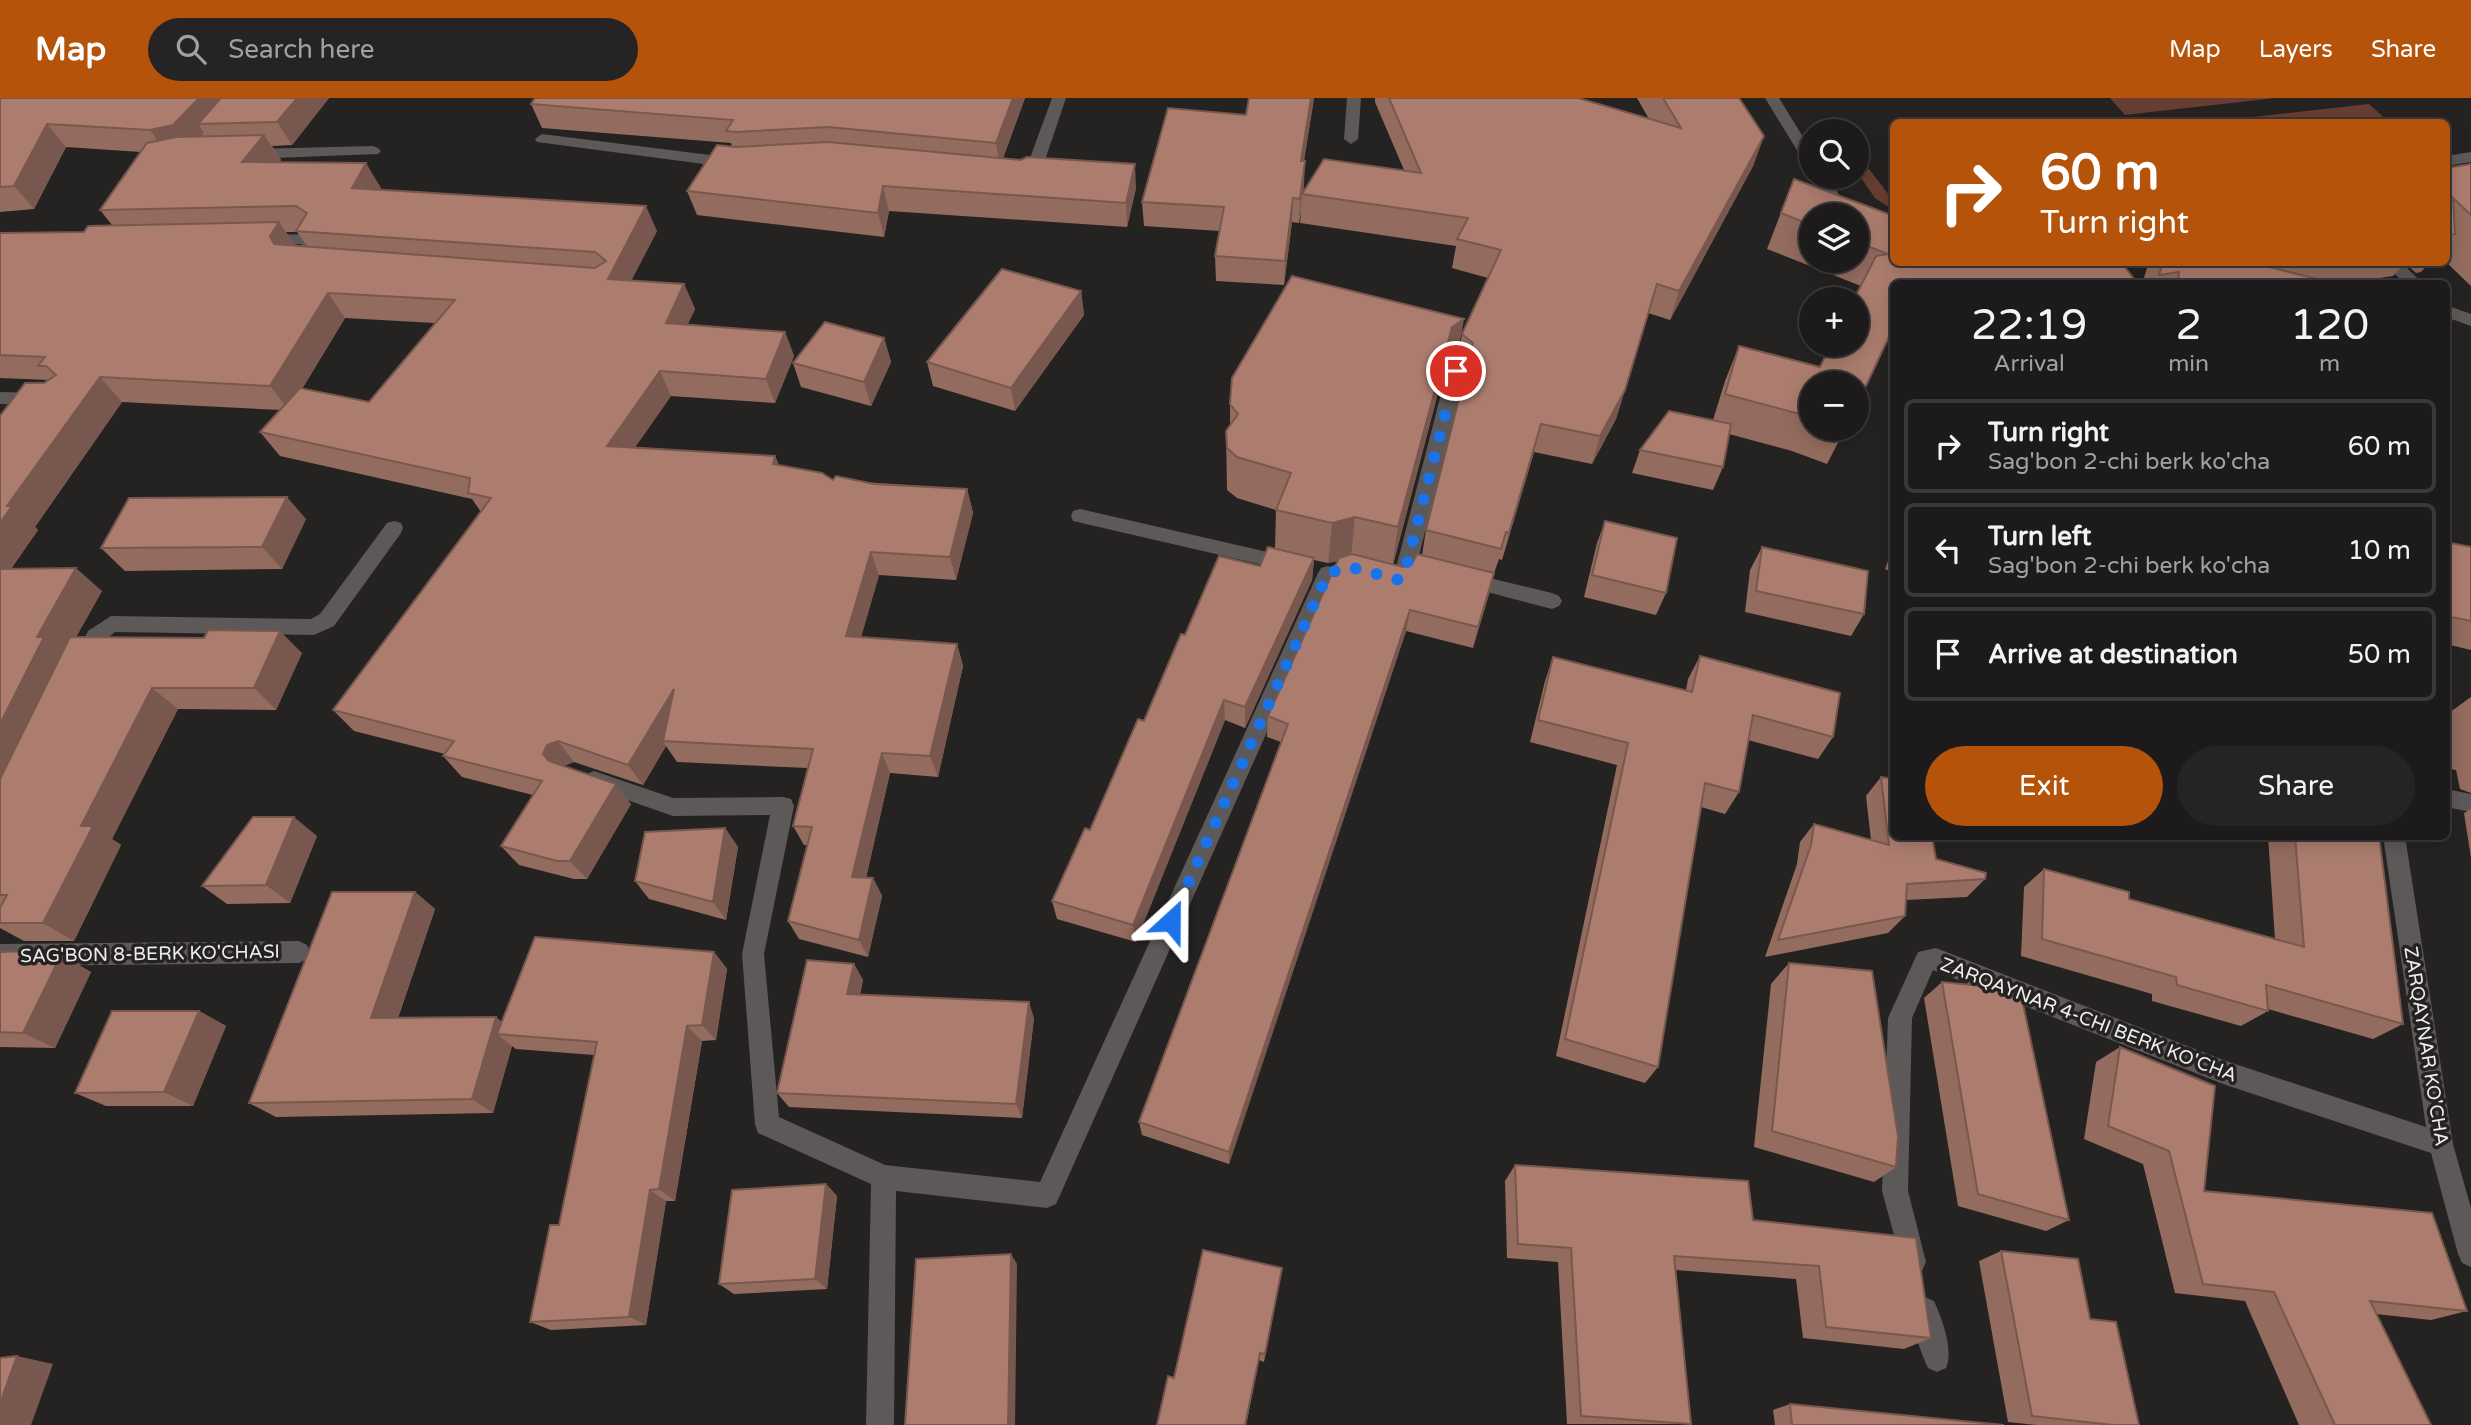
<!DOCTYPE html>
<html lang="en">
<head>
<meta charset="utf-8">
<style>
  body { margin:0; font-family:"Varela Round",sans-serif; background:#252323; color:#f1f3f6; height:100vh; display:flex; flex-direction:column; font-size:26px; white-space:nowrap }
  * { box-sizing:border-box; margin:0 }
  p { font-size:23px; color:#a0a1a2 }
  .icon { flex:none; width:38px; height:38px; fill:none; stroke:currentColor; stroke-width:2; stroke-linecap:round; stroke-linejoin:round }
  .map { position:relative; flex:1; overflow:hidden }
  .panel { position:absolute; left:1890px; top:182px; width:560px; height:560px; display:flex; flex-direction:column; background:#1c1a1a; border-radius:10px; box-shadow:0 4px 18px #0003,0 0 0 2px #3a3839 }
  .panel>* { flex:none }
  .banner { position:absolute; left:1890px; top:21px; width:560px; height:147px; border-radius:10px; box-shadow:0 4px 18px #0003,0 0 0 2px #3a3839; background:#b45309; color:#fff; overflow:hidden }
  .fabs { position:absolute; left:1799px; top:21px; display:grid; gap:14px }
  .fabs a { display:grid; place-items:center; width:70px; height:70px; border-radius:50%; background:#1c1a1a; box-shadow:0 4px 18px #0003,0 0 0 2px #3a3839; font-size:35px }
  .pin { position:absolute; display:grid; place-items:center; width:60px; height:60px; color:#fff; margin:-30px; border:4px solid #fff; border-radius:50%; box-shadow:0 2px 7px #0007 }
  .me { position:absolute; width:77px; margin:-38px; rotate:24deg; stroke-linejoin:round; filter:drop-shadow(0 0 5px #0008) }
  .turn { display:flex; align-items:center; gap:24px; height:147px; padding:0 35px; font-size:32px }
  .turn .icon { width:91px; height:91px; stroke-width:2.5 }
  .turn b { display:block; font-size:49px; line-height:60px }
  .eta { display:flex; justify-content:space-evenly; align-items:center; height:119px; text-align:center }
  .eta b { font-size:42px; font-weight:600; line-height:49px }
  .button { display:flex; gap:14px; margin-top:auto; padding:14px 35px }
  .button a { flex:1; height:80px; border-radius:42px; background:#b45309; color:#fff; font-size:28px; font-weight:600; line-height:80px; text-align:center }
  .button a+a { background:#252323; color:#f1f3f6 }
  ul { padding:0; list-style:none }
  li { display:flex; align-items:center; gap:21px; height:94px; margin:0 14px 10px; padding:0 21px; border:4px solid #3a3839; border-radius:10px }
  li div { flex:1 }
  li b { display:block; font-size:26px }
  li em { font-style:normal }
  header { display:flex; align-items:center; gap:42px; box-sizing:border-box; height:98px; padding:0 35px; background:#b45309; color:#fff }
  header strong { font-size:33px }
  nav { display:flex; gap:38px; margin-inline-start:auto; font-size:24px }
  .search { width:490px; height:63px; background:#252323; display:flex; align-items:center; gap:18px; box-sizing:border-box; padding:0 24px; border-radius:38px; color:#a0a1a2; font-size:26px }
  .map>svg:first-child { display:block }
  .green { fill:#683e32 }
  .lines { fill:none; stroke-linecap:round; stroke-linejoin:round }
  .lane { fill:#5c5958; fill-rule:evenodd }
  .street { fill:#5c5958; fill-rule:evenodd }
  .wall { fill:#946c5f; fill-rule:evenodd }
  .shaded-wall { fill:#78584e }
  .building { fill:#ac7d6f; stroke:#78584e; stroke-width:2 }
  .route { stroke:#1a73e8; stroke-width:12; stroke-dasharray:0 21.6 }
  .labels { text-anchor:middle; stroke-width:7; stroke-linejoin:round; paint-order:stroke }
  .street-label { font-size:19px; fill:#efedec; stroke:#252222 }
</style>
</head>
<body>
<header>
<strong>Map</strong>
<div class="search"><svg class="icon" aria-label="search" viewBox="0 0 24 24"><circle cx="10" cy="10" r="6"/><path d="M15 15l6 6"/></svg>Search here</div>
<nav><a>Map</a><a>Layers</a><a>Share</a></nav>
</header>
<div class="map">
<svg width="2471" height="1327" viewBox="0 0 2471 1327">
  <rect width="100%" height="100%" fill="#252222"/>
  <path class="green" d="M2110,0H2275L2125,17Z
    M2369,6L2389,24H2209Z
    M1869,71L1893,102V112L1875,100L1857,74Z"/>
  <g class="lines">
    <path class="lane" d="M1347,0H1361L1358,41L1351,46L1344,41Z
      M373,48L378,50L381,53L378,56L250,61L242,56L250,51Z
      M2383,164H2401L2423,186H2405Z
      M2446,207L2471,216V228L2446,219Z
      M394,423L401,425L403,430L401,435L334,528L314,537L115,534L102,544L89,571L82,573L75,571L72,565L88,533L111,518L311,521L320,516L387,425Z"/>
    <path class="street" d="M1052,0H1066L1041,74L1026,82H1016L1013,79L1026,71Z
      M1765,0H1779L1811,52V69L1806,67Z
      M542,36L734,60L742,65L734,70L537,44L535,41Z
      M2471,54V64L2446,68V58Z
      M1812,79H1828L1841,100L1861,117L1859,121L1857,117C1832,117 1824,98 1812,79Z
      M313,136L321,141L310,160L304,161L296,156L302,146L265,147L257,142L265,137Z
      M1456,267L1465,273L1417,466L1406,487L1399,489L1381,484L1378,479L1381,474L1394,473L1397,466L1447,273Z
      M0,294L42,295L51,301L42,307L0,306Z
      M1080,411L1289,459L1296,461L1299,466L1296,471L1289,473L1073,423L1071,418L1073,413Z
      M1328,468L1335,470L1338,475L1056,1106L1047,1110L896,1093L894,1327H866L871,1086L758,1035L755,1026L742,856L770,717L673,718L587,688L583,682L587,676L594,673L673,700L783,699L791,701L794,708L764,856L779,1019L885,1067L1040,1084L1318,475L1321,470Z
      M1464,474L1552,495L1559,498L1562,503L1559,508L1552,511L1457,486L1454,481L1457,476Z
      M2446,691L2471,696V714L2446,709Z
      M2383,738H2405L2453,1046L2471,1110V1169L2462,1165L2458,1156L2431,1055L2226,987L1933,872L1912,920L1908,1093L1926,1164L1922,1173L1913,1177L1904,1173L1882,1093L1888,920L1918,854L1936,850L2226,963L2426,1029Z
      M299,843L307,847L310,854L307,861L299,865L0,868V846Z
      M1925,1199L1934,1203C1942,1221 1954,1252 1946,1270L1937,1274L1928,1270C1920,1253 1908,1221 1916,1203Z"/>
  </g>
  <path class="wall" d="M0,0H329L292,47L272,48L281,62L279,64L381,90L380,92L657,133L631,183L684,186L695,211L687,227L785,234L794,258L775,305L671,298L635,349L775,358L779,367L833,382L967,391L973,415L956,482L879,477L861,539L957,546L963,568L938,679L890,675L866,780H873L882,798L868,859L799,841L788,823L808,747H804L793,728L808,670L677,664L666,648L643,687L574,664L563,668L631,706L587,781H574L519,767L501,748L533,697L462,679L443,658L445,656L354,633L333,612L481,414L472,401L280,358L260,334L281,312L122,304L35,429L38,432L11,471L102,493L76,539L302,555L276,612L178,611L112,741L121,747L74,843H24L0,830V318L49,282L0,280V135L84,134L112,127L100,112L141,54L66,49L34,111L0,114ZM286,134H297L307,148L295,147ZM345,220L435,225L369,304L302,291Z
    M535,0H1025L1003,60L1136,90L1127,129L889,113L884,139L697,117L687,93L732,49L731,45L542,30L531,6Z
    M1314,0L1304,63L1303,93L1404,72L1375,4V0H1578L1649,21L1637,0H1739L1764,38L1753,68L1670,222L1648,215L1616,321L1592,366L1534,354L1502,462L1499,461L1493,478L1473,550L1406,533L1229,1066L1142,1037L1139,1024L1281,644L1267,639L1268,618L1338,463L1328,465L1314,462L1312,482L1245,630L1225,622L1136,844L1057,821L1052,803L1090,732L1185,537L1260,468L1275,451L1276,412L1237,400L1227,392L1226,333L1230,327V306L1456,265L1444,272L1393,467L1403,469L1412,466L1422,457L1426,432L1466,272L1457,265L1462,236L1488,180L1452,170L1456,148L1300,125L1301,112L1299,125L1292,124L1284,187L1216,183L1215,158L1220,133L1144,128L1142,104L1246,17Z
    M2471,66V188L2446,164V70Z
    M1794,81L1894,118V239L1889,237L1811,285V331H1845L1827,366L1792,353L1729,336L1723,369L1713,392L1632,375L1640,352L1713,322L1725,283L1739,248L1820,269L1861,188L1767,151ZM1811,117H1857V163H1811Z
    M2149,164H2430L2421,174L2416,175L2405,165L2393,178L2341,186H2142Z
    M1081,193L1084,217L1015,313L933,288L927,264Z
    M884,240L891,264L871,308L801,289L793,265Z
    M306,421L282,471L125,473L101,450Z
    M1605,423L1666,495L1656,517L1584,499L1597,445Z
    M2446,444L2471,449V552L2446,546Z
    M1894,447V475L1885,471Z
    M1762,449L1864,516L1851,538L1745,514L1750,472Z
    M1700,558L1833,639L1818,661L1748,642L1739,694L1725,716L1701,709L1658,969L1645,985L1556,958L1617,667L1530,644L1545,583L1553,559L1686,592L1688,581Z
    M2471,599V695L2460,691L2456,672L2451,671L2446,642V617Z
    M1881,679L1936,761L1985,781L1967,799L1906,802L1905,818L1888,835L1765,859L1797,766L1800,744L1814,726L1871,742L1866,698Z
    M2471,711V760L2464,715Z
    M725,730L738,749L726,822L649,801L635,783Z
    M317,738L290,805L227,806L202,788Z
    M2268,738H2379L2403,926L2373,941L2268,911V913L2241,928L2152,903V896L2021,858L2024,789L2044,771L2129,801L2275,841Z
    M415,794L435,811L398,920L502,923L714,854L727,871L716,942L702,943L675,1103H666L646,1227L551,1232L530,1224L559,1127L594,957L516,951L512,948L493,1015L276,1019L249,1005Z
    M0,854L36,857H61L91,874L55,950L0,949Z
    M1789,865L1896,1069L1874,1084L1754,1049L1771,886Z
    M854,866L863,882L860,896L1034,920L1022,1020L789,1009L777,995Z
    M1942,884L2069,1122L2046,1133L1958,1108L1924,900Z
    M199,913L226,928L193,1008H106L75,995Z
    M2120,949L2204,1093L2467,1213L2431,1222L2376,1216L2431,1327H2299L2245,1203L2175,1195L2143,1066L2084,1041L2096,964Z
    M1515,1067L1753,1122L1931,1240L1904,1251L1803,1240L1796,1181L1675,1172L1691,1326H1567L1558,1164L1507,1160L1505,1083Z
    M826,1086L837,1098L827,1191L734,1196L719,1186Z
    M2001,1153L2090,1221L2139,1327H2037L2008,1324L1979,1163Z
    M1282,1170L1264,1264L1259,1262L1246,1327H1157L1174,1280Z
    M1790,1306L2004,1327H1775L1773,1312Z"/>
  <path class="shaded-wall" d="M199,0H237L198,26L204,35L190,51L167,56L150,32Z
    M297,0H329L292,47L277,24Z
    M1013,0H1025L1000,69L996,45Z
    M1311,0H1314L1300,87L1301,63Z
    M47,26L66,49L34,111L14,88Z
    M264,37L281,62L259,89L242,64Z
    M1764,38L1753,68L1670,222L1679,193Z
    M1305,63L1304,88L1303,96H1302L1299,125L1300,101Z
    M366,65L381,90L367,116L352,90Z
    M1135,66L1136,90L1127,129L1126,105Z
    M883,88L889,113L884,139L878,115Z
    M1293,100L1292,124L1284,187L1285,163Z
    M646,108L657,133L619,206L608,181Z
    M279,124L296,149L274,146L270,138Z
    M684,186L695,211L677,250L666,225Z
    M1081,193L1084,217L1015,313L1011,290Z
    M328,195L345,220L289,312L270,288Z
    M1464,221L1456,265L1444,272L1392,470L1398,429L1452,229Z
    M785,234L794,258L775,305L766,281Z
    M884,240L891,264L871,308L864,284Z
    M660,273L671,298L620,371L607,348Z
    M100,279L122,304L35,429L38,432L0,486V425L7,408Z
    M1625,292L1616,321L1592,366L1600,338Z
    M1541,326L1534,354L1502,462L1509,435Z
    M775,358L785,382L773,366Z
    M967,391L973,415L956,482L950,459Z
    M287,399L306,421L282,471L262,449Z
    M1355,419L1351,459L1328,465L1332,425Z
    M871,454L879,477L855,560L846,538Z
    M1314,460L1312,482L1245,630V609Z
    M76,470L102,493L66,557L0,706V626L37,539Z
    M1494,475L1489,497L1473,550L1478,529Z
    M1410,512L1406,533L1229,1066V1054Z
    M280,533L302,555L276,612L254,590Z
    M957,546L963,568L938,679L930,658Z
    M152,590L178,611L112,741L121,747L74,843L43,825L81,728Z
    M674,591L663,643L666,648L643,687L628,667Z
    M1224,602L1225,622L1136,844L1133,827Z
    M558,643L574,664L564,668L560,676L543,656L547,647Z
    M882,655L890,675L862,797L852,779Z
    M616,686L631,706L587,781L570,763Z
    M294,719L317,738L290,805L266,787Z
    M725,730L738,749L726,822L713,804Z
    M873,780L882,798L868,859L859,842Z
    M415,794L435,811L393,935L371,920Z
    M30,853L56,868L61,857L91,874L55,950L23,935L28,857Z
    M714,854L727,871L716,942L702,927Z
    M854,866L863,882L857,912L847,896Z
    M1029,904L1034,920L1022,1020L1016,1006Z
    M199,913L226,928L193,1008L164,994Z
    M496,919L516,935L497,936L512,948L493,1015L472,1001Z
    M687,928L702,943L675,1103L659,1091Z
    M826,1086L837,1098L827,1191L815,1181Z
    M650,1092L666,1103L646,1227L629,1219Z
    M1011,1156L1017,1166L1015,1327H1008Z
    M1260,1255L1246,1327H1245Z
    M17,1258L53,1266L31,1327H0V1305Z"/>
  <path class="building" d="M0,0H199L173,27L150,32L47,26L14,88L0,89Z
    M221,0H297L277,24L198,26Z
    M535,0H1013L996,45L828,29L736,34L726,33L733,22L531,6Z
    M1249,0H1311L1301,63H1305L1300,101L1293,100L1285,163L1215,158L1224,109L1142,104L1168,10L1246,17Z
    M1389,0H1578L1681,30L1663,0H1739L1764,38L1679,193L1657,186L1625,292L1600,338L1541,326L1509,435L1506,434L1501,451L1426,432L1473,245L1462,236L1501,152L1457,141L1468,120L1302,96L1324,61L1421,75Z
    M264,37L242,64L366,65L352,90L646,108L608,181L684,186L666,225L785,234L766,281L660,273L607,348L775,358L773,366L822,375L833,382L836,378L874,386L967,391L950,459L871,454L846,538L957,546L930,658L882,655L852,779L873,780L859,842L788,823L812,729L793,728L813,651L663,643L674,591L628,667L558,643L547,647L543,656L549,663L616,686L570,763H557L501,748L542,683L443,658L454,643L333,612L491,400L468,395L470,380L260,334L300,290L369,304L455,202L328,195L270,288L100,279L7,408H12L0,425V318L25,285H44L56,277L46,268H38L45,259L0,257V135L84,134L88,128L279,124L270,138L274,146L595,170L606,163L595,154L296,133L307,115L296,108L100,112L147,45L176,39Z
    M828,44L1021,62L1027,59L1135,66L1126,105L883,88L878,115L687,93L717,47L736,49Z
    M2471,66V117L2453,100L2455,136L2450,137L2446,134V70Z
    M1794,81L1894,118V153L1891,156H1894V164H2121L2138,186H1894V228L1857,307V285H1811V319L1725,296L1739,248L1820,269L1831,247H1857V201H1854L1876,158L1888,156L1857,144V117H1811V127L1781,115Z
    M2163,164H2250L2337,186H2178L2179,174L2159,177Z
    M1002,171L1081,193L1011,290L927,264Z
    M1292,178L1464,221L1452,229L1398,429L1355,419L1332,425L1276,412L1291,375L1237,359L1227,350L1226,333L1238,316L1230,306L1232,280Z
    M2446,212L2453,214L2446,251Z
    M825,224L884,240L864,284L793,265Z
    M1669,313L1731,326L1723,369L1640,352Z
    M287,399L262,449L101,450L129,400Z
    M1605,423L1677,440L1666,495L1592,477Z
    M2446,444L2471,449V523L2446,518Z
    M1268,449L1314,460L1245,609L1224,602L1133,827L1052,803L1085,730L1090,732L1138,621L1144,623L1181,536L1185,537L1219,458L1260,468Z
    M1762,449L1868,473L1864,516L1756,493Z
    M1352,456L1403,469L1412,466L1417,456L1494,475L1478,529L1410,512L1229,1054L1139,1024L1288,626L1268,618L1339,460Z
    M76,470L37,539H44L0,626V471Z
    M208,532L280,533L254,590H152L81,728H93L43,825H0V810L7,797H0V681L70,539L204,540Z
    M1700,558L1840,595L1833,639L1753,617L1739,694L1705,685L1658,969L1565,941L1628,645L1538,622L1553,559L1692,594Z
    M1881,679L1894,681V738H1932L1936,761L1986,775L1985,781L1907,786L1905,818L1778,842L1811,747L1814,726L1889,747Z
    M253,719H294L266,787L202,788Z
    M725,730L713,804L635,783L645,734Z
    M2295,738H2379L2403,926L2266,887L2268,913L2177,887L2176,879L2042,841L2044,771L2129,794V801L2304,849Z
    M332,794H415L371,920L496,919L472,1001L249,1005Z
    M535,839L714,854L702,927L687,928L659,1091L650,1092L629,1219L530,1224L550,1127H559L597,944L497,936Z
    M30,853L28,857H61L23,935L0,934V854Z
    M807,862L854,866L847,896L1029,904L1016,1006L777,995Z
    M1789,865L1872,873L1898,1038L1896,1069L1772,1033Z
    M1942,884L2020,892L2069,1122L1978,1096Z
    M112,913H199L164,994L75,995Z
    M2120,949L2215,988L2204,1093L2432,1115L2467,1213L2370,1203L2431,1327H2335L2274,1194L2203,1186L2169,1053L2108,1028Z
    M1515,1067L1748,1083L1753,1122L1916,1140L1931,1240L1826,1229L1819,1168L1674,1158L1691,1326L1581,1318L1571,1150L1518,1146Z
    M826,1086L815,1181L719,1186L732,1092Z
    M1203,1152L1282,1170L1265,1256L1260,1255L1245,1327H1157L1168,1278L1174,1280Z
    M2001,1153L2078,1161L2090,1221L2116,1224L2139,1327H2113L2032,1318Z
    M1011,1156L1008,1327H905L916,1161Z
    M17,1258L0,1305V1260Z
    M1790,1306L2004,1327H1792Z"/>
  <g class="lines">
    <path class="route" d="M1171,823L1328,475L1350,469L1399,482L1407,466L1456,273"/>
  </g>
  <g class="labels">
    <g class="street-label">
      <text transform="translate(150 855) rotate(-1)" y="7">SAG'BON 8-BERK KO'CHASI</text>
      <text transform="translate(2089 921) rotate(21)" y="7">ZARQAYNAR 4-CHI BERK KO'CHA</text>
      <text transform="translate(2427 948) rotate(81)" y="7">ZARQAYNAR KO'CHA</text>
    </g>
  </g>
</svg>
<div class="fabs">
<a><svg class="icon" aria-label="search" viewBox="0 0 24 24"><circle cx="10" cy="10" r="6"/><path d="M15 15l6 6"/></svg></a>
<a><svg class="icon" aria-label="layers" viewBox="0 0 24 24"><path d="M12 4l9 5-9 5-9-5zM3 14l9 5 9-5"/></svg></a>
<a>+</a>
<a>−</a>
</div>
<div class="pin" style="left:1456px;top:273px;background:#d93025"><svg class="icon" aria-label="arrive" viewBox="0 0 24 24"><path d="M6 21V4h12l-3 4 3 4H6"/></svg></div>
<svg class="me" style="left:1171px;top:823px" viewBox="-20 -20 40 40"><path d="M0-17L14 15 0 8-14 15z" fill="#1a73e8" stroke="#fff" stroke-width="4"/></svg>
<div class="banner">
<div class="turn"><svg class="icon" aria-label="right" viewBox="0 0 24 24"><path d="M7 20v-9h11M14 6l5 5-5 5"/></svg><div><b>60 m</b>Turn right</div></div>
</div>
<section class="panel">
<div class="eta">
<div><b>22:19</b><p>Arrival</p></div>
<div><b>2</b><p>min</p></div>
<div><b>120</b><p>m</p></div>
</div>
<ul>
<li><svg class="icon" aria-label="right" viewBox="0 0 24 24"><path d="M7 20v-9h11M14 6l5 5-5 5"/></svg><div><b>Turn right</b><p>Sag'bon 2-chi berk ko'cha</p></div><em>60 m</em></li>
<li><svg class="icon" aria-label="left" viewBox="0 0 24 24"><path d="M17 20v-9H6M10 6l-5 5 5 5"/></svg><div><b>Turn left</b><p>Sag'bon 2-chi berk ko'cha</p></div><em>10 m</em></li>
<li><svg class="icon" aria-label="arrive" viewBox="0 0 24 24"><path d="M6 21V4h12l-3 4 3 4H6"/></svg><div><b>Arrive at destination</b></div><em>50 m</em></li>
</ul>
<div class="button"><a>Exit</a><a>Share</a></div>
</section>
</div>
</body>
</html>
